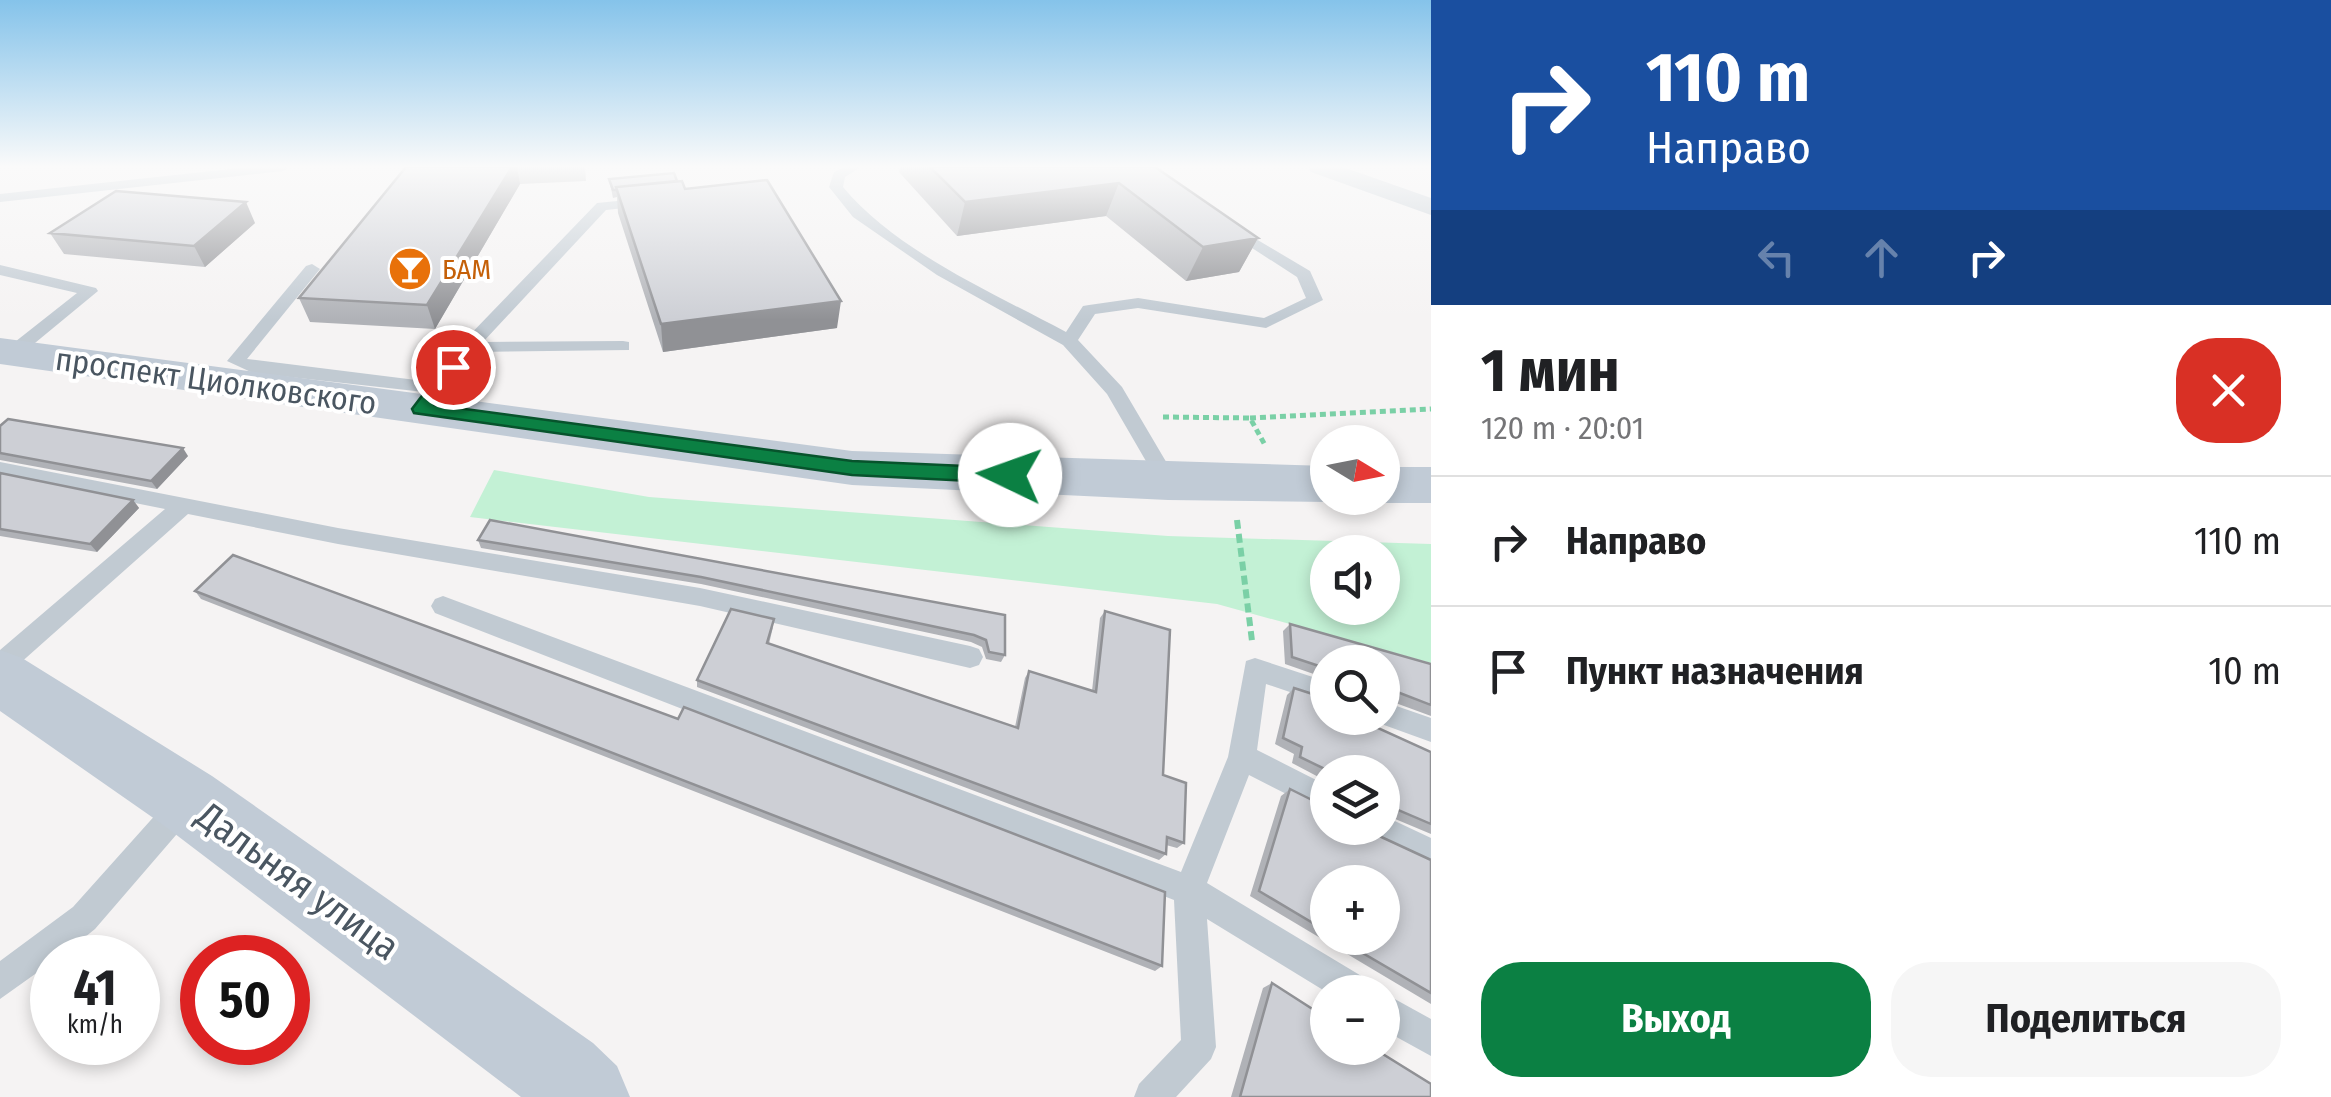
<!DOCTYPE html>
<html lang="ru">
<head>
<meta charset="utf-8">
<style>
  body { margin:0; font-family:"Fira Sans Condensed",sans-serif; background:#f6f6f6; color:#202124; height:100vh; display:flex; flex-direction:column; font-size:38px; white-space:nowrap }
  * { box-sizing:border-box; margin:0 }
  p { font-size:32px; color:#757577 }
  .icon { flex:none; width:55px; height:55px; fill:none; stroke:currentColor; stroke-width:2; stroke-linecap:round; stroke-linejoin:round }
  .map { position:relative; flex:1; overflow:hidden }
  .side { display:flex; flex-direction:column; background:#fff; width:900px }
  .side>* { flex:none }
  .top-card { background:#1a4fa0; color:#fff; overflow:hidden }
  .needle { width:65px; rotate:100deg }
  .controls { position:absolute; left:1310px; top:425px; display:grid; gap:20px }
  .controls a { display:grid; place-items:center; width:90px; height:90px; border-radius:50%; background:#fff; box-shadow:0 5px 15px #0003; font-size:50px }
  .speed { position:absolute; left:30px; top:935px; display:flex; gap:20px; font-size:50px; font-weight:700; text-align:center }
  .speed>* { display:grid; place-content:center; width:130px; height:130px; border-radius:50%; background:#fff; box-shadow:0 5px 15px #0003; line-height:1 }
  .speed small { font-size:25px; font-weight:400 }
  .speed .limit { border:15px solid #d22; background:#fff; color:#111 }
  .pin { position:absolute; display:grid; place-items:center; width:85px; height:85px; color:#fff; margin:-42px; border:5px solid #fff; border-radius:50%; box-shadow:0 2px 10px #0007 }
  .me { position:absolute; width:110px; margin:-55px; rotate:273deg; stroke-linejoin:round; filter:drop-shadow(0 0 8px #0008) }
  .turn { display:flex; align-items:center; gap:35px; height:210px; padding:0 50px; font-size:45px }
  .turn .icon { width:130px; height:130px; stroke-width:2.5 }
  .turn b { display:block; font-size:70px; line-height:85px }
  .lanes { display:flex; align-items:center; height:95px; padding:0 50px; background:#0003; justify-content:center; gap:50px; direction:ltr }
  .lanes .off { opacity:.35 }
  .round { display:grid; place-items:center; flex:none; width:105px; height:105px; border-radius:40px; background:#f6f6f6 }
  .overview { display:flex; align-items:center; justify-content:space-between; height:170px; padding:0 50px }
  h1 { font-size:60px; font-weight:700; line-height:75px }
  .button { display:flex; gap:20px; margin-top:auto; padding:20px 50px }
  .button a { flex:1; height:115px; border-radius:40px; background:#0b8043; color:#fff; font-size:40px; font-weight:700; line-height:115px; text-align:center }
  .button a+a { background:#f6f6f6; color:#202124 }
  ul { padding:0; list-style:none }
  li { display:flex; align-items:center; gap:30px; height:130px; padding:0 50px; border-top:2px solid #e0e0e0 }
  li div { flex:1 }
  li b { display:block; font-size:38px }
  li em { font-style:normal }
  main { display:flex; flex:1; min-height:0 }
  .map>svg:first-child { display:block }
  .green { fill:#c3f1d5; fill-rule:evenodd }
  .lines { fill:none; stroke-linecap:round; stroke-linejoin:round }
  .path-far1 { stroke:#7ad0a6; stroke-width:5; stroke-dasharray:6 4; stroke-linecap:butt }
  .path { stroke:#7ad0a6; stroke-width:6; stroke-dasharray:9 5; stroke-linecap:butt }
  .lane { fill:#c1cad2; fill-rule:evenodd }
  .street { fill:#c1cad2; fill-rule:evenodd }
  .secondary { fill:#c1cbd6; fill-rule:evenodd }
  .wall { fill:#b0b2b7; fill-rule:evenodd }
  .shaded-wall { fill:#909195 }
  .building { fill:#cdcfd5; stroke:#909195; stroke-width:2.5 }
  .route { fill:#0b8043; stroke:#07532c; stroke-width:2.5 }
  .labels { text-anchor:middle; stroke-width:8; stroke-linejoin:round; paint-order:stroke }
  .far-food-label { font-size:28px; fill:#c56008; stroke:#fff; text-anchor:start }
  .street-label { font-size:32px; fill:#4a5661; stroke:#fff }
  .near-street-label { font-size:38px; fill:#4a5661; stroke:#fff }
</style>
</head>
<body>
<main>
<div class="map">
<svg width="1431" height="1097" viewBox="0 0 1431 1097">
  <rect width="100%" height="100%" fill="#f5f3f3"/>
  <path class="green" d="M494,470L649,497L1168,536L1431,544V663L1217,604L470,517ZM1328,552H1382V608H1328Z"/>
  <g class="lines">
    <path class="path-far1" d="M1163,417L1250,418L1265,445
      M1250,418L1431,409"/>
    <path class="path" d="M1237,520L1252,641"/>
    <path class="lane" d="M249,167H290L283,171L0,202V194Z
      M845,167H861L845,177L843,187C896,251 993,293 1066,332L1083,306L1089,305L1138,298L1264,318L1306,298L1297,277L1224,230V224L1229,223L1310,271L1323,300L1266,328L1138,308L1095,314L1078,340L1122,387L1178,482L1168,489L1161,487L1107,394L1063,345L937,275L853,217L829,187L834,172Z
      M647,198L654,202L652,205L606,210L483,342L623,341L629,342V350L473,352L435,404L428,406L419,400L424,392L253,373L227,361L306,266L312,264L320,269L247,359L432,382L462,343L597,203Z
      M0,265L96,288L98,291L18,357H6V349L77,293L0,275Z
      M0,462L338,528L700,588L970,646L979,649L983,657L979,665L970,668L700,606L338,544L188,514L9,673L0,676V650L165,509L0,476Z
      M443,596L1181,872L1228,757L1246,661L1255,658L1328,682V705L1266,684L1257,750L1328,786V815L1249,775L1207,883L1368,980L1372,992L1328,993L1207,919L1216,1047L1211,1059L1176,1097H1134L1139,1084L1181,1040L1174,900L435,613L431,606L435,599Z
      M1382,701L1431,718V742L1373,721L1371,718H1382Z
      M185,789L195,793L199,803L195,813L95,929L59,958H52V962L0,999V961L73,907L175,793Z
      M1382,815L1431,838V869L1369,838L1365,828H1382Z
      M1381,992H1382L1431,1019V1056L1382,1029Z"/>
    <path class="street" d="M1308,167H1343L1431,198V215L1311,172Z"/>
    <path class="secondary" d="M0,338L852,451L1328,466V498H1343L1328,502L1168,500L852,485L0,364Z
      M1382,467H1431V503H1382L1364,498H1382Z
      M0,650L22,658L212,776L593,1043L617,1066L630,1097H521L162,824L0,711Z"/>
  </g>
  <path class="wall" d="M406,167H585L586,181L520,184L435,329L310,322L299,298Z
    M900,167H1155L1258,238L1239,272L1186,281L1106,216L957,236L899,172Z
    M609,179L677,181L837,328L663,352L618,213L617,197L613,198Z
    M255,223L205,267L64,254L50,233Z
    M0,426L188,456L157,489L0,460Z
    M0,473L133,500L139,508L97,552L0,536Z
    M478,540L1005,615V655L1001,662L986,659L982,647L971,642L701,584L481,548Z
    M195,591L678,719L1162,966L1155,971L201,599Z
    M1105,611L1163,775L1184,843L1177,848L1166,845V854L1159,860L697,687V680L773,627L769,644L1015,727L1025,678L1029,671L1092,691L1100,618Z
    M1290,624L1431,664V716L1382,698V662H1328V679L1285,664L1283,631Z
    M1294,688L1328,718L1431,752V834L1388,816L1382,822V772H1328V782L1292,763L1294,754L1275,744L1287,695Z
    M1290,789L1377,835L1431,860V1004L1250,896L1281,796ZM1328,882L1382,938H1328Z
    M1272,983L1431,1097H1231L1263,988Z"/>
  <path class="shaded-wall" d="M512,167H517L520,184L435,329L427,305Z
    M1119,183L1106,216L957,236L965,202Z
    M246,202L255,223L205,267L194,246Z
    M1258,238L1239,272L1186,281L1203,247Z
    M841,301L837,328L663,352L661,324Z
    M183,448L188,456L157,489L151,481Z
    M133,500L139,508L97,552L90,544Z"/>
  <path class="building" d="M406,167H512L427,305L299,298Z
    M930,167H1155L1258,238L1203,247L1119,183L965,202Z
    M674,173L677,181L616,187L617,190H613L609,179Z
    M767,180L841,301L661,324L616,187L682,181L685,189Z
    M116,191L246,202L194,246L50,233Z
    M8,419L183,448L151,481L0,453V426Z
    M0,473L133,500L90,544L0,529Z
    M490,520L1005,615V655L989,652L986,640L974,635L701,577L478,540Z
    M233,555L678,719L684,707L1165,892L1162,966L195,591Z
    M731,609L774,619L767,643L1018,728L1029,671L1096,692L1105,611L1170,630L1163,775L1186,783L1184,843L1167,837L1166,854L697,680Z
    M1290,624L1431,664V705L1392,690L1387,693L1382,692V662H1328V669L1292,657Z
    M1294,688L1328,699V718H1356L1431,752V824L1389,806L1388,818L1382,819V772H1331L1300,757L1302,747L1283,738Z
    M1290,789L1328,808V828H1374L1377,835L1431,860V993L1337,938H1382V882H1328V932L1259,891Z
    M1272,983L1328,1019V1048H1373L1431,1084V1097H1240Z"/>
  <linearGradient id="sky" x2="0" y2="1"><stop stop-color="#85c3ea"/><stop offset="0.52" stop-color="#fafafa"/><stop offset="1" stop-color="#fafafa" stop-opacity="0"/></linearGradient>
  <rect width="1431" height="320" fill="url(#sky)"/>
  <path class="route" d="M453,362L462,367L435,405L852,461L1010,468L1020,475L1010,483L852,475L414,413L412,409L447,363Z"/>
  <defs>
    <g id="bar-disc" transform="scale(2.25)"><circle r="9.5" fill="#e8710a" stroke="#fff"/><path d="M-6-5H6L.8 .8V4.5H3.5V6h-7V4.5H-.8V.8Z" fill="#fff"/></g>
  </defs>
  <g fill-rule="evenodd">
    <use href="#bar-disc" x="410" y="269"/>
  </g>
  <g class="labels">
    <g class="far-food-label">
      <text x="442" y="279">БАМ</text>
    </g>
    <g class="street-label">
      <text transform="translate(216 381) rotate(8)" y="11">проспект Циолковского</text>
    </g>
    <g class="near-street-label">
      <text transform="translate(298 881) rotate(36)" y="13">Дальняя улица</text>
    </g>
  </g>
</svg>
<div class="controls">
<a><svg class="needle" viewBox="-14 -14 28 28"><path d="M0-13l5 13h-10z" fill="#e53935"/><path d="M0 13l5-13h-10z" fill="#757577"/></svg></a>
<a><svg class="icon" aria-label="sound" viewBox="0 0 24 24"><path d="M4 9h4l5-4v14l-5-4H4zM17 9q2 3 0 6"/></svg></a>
<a><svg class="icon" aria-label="search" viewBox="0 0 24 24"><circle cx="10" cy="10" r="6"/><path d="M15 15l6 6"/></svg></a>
<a><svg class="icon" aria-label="layers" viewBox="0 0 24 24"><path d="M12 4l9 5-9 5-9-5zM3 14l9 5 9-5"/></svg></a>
<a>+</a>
<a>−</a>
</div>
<div class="speed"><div>41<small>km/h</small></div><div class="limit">50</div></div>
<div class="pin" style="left:453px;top:367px;background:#d93025"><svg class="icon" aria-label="arrive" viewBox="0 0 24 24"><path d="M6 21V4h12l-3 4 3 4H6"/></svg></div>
<svg class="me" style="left:1010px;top:475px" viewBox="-20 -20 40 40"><circle r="19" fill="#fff"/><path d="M0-13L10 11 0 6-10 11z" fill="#0b8043"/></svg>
</div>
<section class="side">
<div class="top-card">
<div class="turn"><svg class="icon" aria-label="right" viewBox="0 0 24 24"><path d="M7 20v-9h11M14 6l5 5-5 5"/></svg><div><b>110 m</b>Направо</div></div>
<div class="lanes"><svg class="icon off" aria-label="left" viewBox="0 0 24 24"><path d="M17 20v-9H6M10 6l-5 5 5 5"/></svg><svg class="icon off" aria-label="ahead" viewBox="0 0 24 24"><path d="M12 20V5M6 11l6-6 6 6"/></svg><svg class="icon" aria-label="right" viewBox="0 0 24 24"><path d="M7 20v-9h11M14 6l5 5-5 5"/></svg></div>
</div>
<div class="overview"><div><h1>1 мин</h1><p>120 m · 20:01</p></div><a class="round" style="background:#d93025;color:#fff"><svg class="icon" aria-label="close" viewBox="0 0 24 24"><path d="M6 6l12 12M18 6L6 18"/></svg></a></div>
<ul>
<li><svg class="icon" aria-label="right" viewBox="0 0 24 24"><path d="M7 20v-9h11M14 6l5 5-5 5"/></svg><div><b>Направо</b></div><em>110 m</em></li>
<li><svg class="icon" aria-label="arrive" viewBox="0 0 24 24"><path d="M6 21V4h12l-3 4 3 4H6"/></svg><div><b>Пункт назначения</b></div><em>10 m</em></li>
</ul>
<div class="button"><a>Выход</a><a>Поделиться</a></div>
</section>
</main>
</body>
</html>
